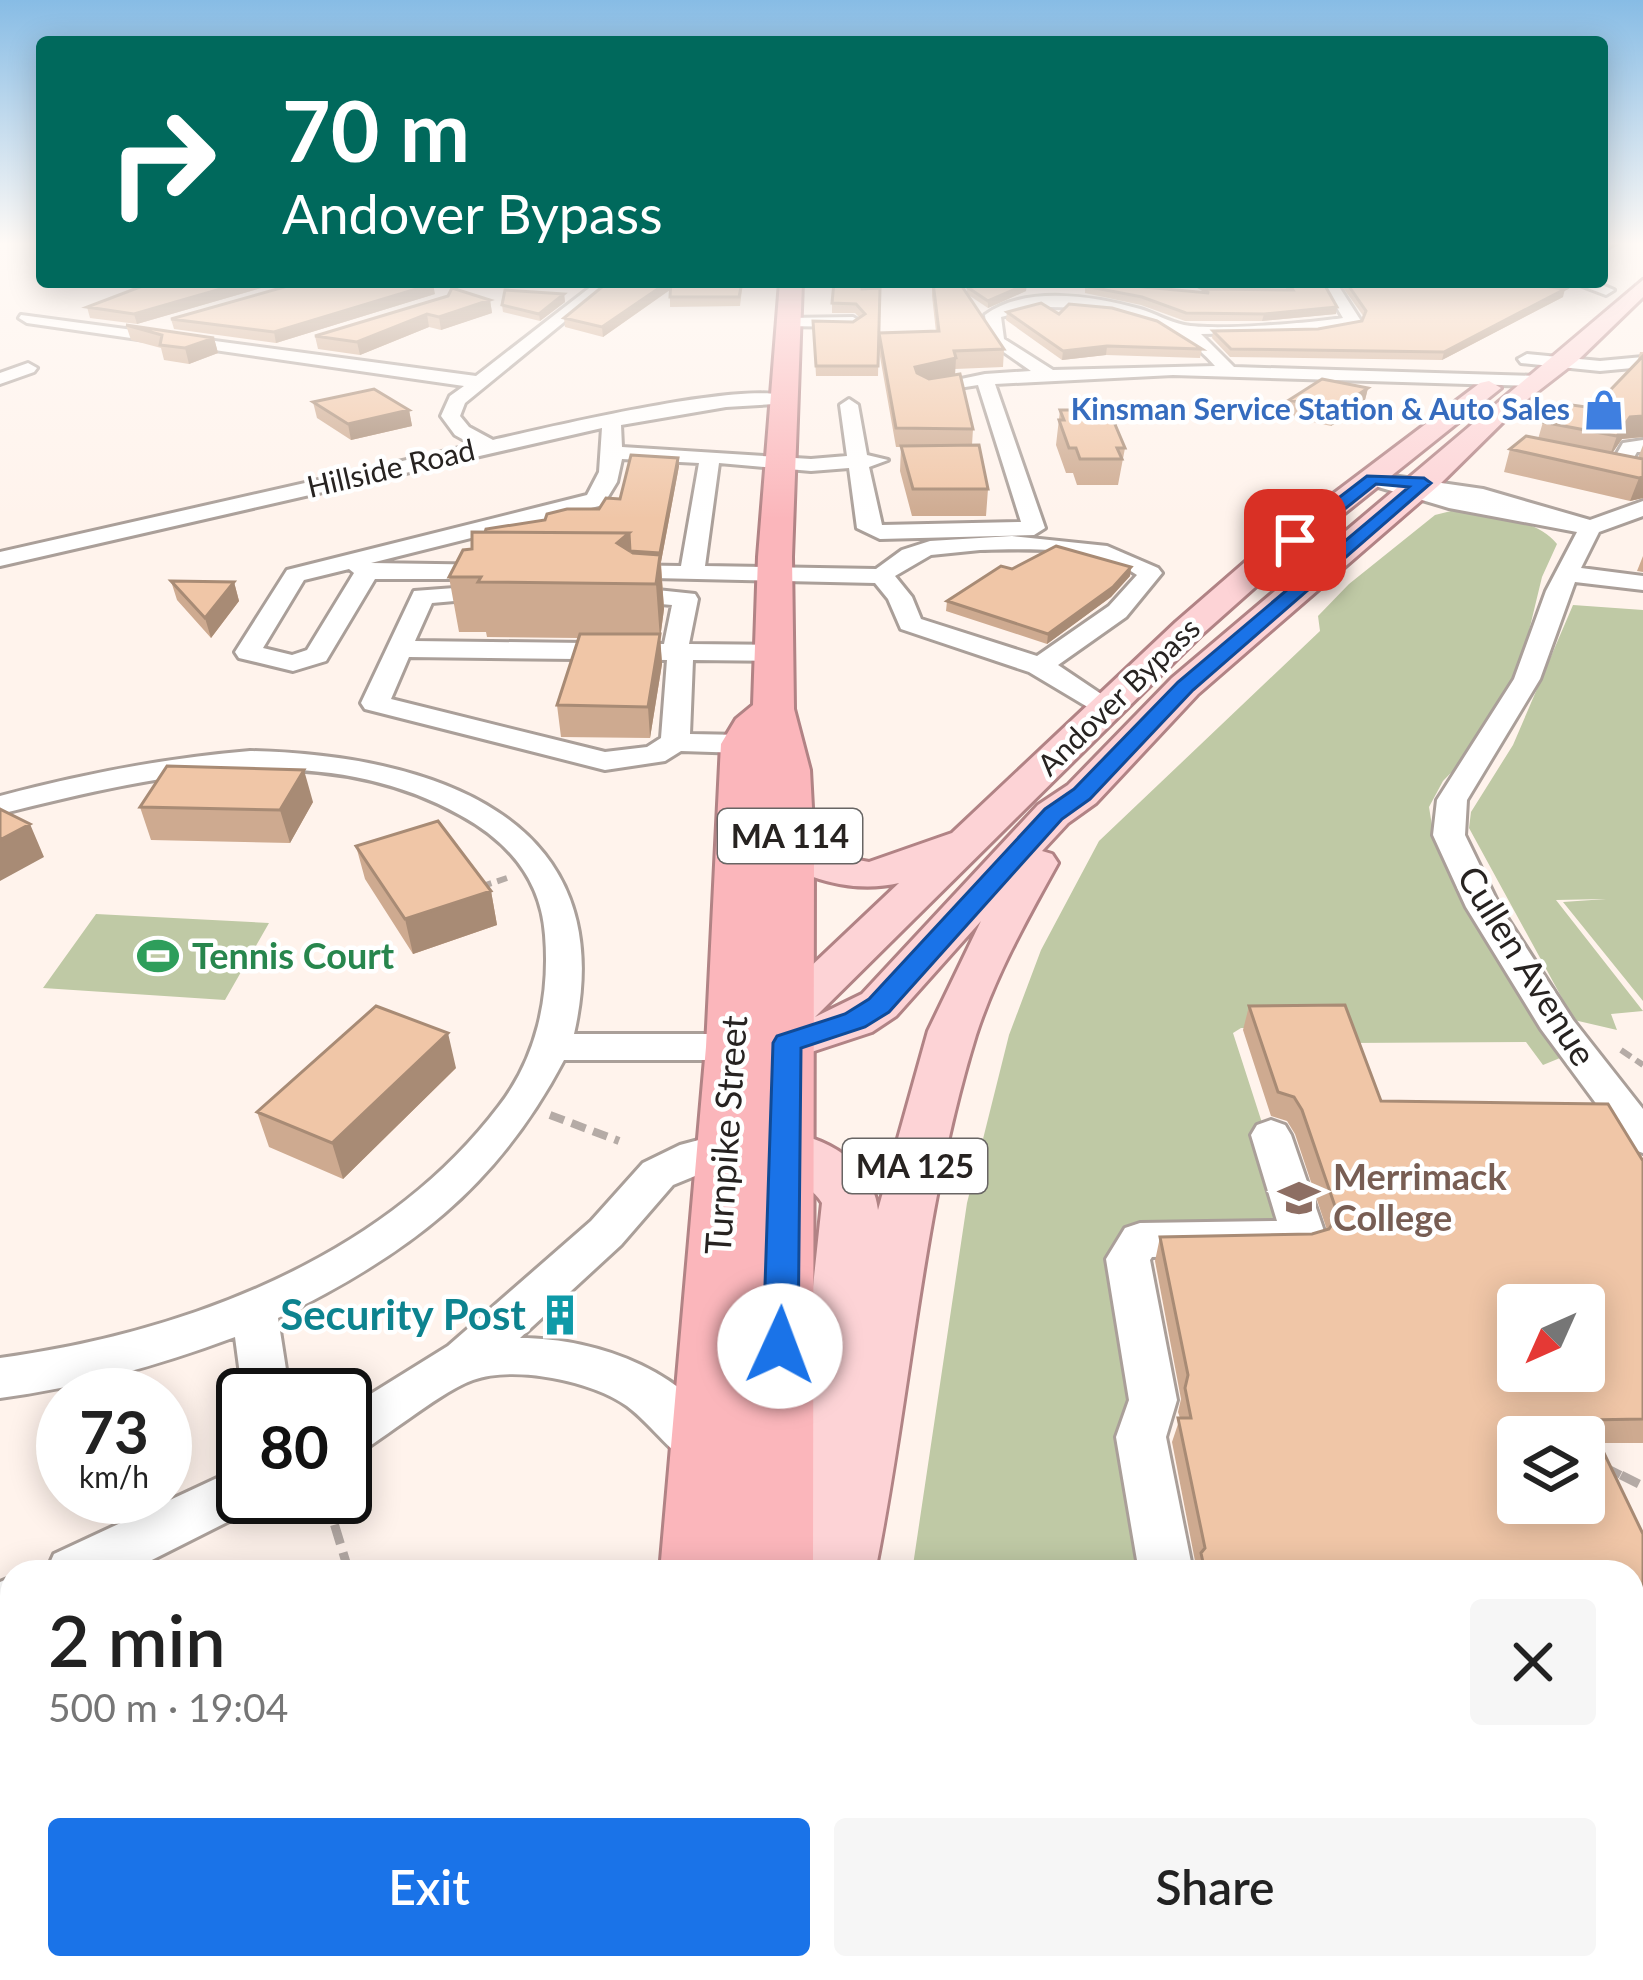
<!DOCTYPE html>
<html lang="en">
<head>
<meta charset="utf-8">
<style>
  body { margin:0; font-family:Lato,sans-serif; background:#f6f6f6; color:#222; height:100vh; display:flex; flex-direction:column; font-size:45px; white-space:nowrap }
  * { box-sizing:border-box; margin:0 }
  p { font-size:39px; color:#767676 }
  .icon { flex:none; width:66px; height:66px; fill:none; stroke:currentColor; stroke-width:2; stroke-linecap:round; stroke-linejoin:round }
  .map { position:relative; flex:1; overflow:hidden }
  .sheet { position:absolute; left:0px; top:1560px; width:1644px; height:420px; display:flex; flex-direction:column; background:#fff; border-radius:36px 36px 0 0; box-shadow:0 6px 30px #0003 }
  .sheet>* { flex:none }
  .banner { position:absolute; left:36px; top:36px; width:1572px; height:252px; border-radius:12px; box-shadow:0 6px 30px #0003; background:#00695c; color:#fff; overflow:hidden }
  .needle { width:78px; rotate:225deg }
  .tools { position:absolute; left:1497px; top:1284px; display:grid; gap:24px }
  .tools a { display:grid; place-items:center; width:108px; height:108px; border-radius:12px; background:#fff; box-shadow:0 6px 30px #0003; font-size:60px }
  .speed { position:absolute; left:36px; top:1368px; display:flex; gap:24px; font-size:60px; font-weight:700; text-align:center }
  .speed>* { display:grid; place-content:center; width:156px; height:156px; border-radius:50%; background:#fff; box-shadow:0 6px 30px #0003; line-height:1 }
  .speed small { font-size:30px; font-weight:400 }
  .speed .limit { border:6px solid #111; border-radius:18px; background:#fff; color:#111 }
  .pin { position:absolute; display:grid; place-items:center; width:102px; height:102px; color:#fff; margin:-51px; border-radius:24px; box-shadow:0 6px 18px #0006 }
  .me { position:absolute; width:132px; margin:-66px; rotate:2deg; stroke-linejoin:round; filter:drop-shadow(0 0 9px #0008) }
  .turn { display:flex; align-items:center; gap:42px; height:252px; padding:0 48px; font-size:54px }
  .turn .icon { width:156px; height:156px; stroke-width:2.5 }
  .turn b { display:block; font-size:84px; line-height:102px }
  .round { display:grid; place-items:center; flex:none; width:126px; height:126px; border-radius:12px; background:#f6f6f6 }
  .head { display:flex; align-items:center; justify-content:space-between; height:204px; padding:0 48px }
  h1 { font-size:72px; font-weight:600; line-height:90px }
  .action { display:flex; gap:24px; margin-top:auto; padding:24px 48px }
  .action a { flex:1; height:138px; border-radius:12px; background:#1a73e8; color:#fff; font-size:48px; font-weight:600; line-height:138px; text-align:center }
  .action a+a { background:#f6f6f6; color:#222 }
  .map>svg:first-child { display:block }
  .green { fill:#bfc9a5 }
  .lines { fill:none; stroke-linecap:round; stroke-linejoin:round }
  .minor-casing { stroke:#aa9f99; stroke-width:6 }
  .major-casing { stroke:#b18385; stroke-width:6 }
  .highway-casing { stroke:#b18385; stroke-width:6 }
  .path-far2 { stroke:#b5aba6; stroke-width:6; stroke-dasharray:12 6; stroke-linecap:butt }
  .path-far1 { stroke:#b5aba6; stroke-width:8; stroke-dasharray:15 8; stroke-linecap:butt }
  .path { stroke:#b5aba6; stroke-width:9; stroke-dasharray:20 9; stroke-linecap:butt }
  .minor { fill:#fff; fill-rule:evenodd }
  .major { fill:#fdd3d6; fill-rule:evenodd }
  .highway { fill:#fbb6bb; fill-rule:evenodd }
  .wall { fill:#ceaa90; fill-rule:evenodd }
  .shaded-wall { fill:#a88b75 }
  .building { fill:#f0c6a7; stroke:#a88b75; stroke-width:3; fill-rule:evenodd }
  .route { fill:#1a73e8; stroke:#114b97; stroke-width:3 }
  .labels { text-anchor:middle; stroke-width:9; stroke-linejoin:round; paint-order:stroke }
  .far-shop-label { font-size:30px; font-weight:bold; fill:#366cbe; stroke:#fff; text-anchor:end }
  .far-street-label { font-size:30px; fill:#272321; stroke:#fff }
  .shield { fill:#fff; stroke:#686564; stroke-width:3 }
  .shield-label { font-size:33px; font-weight:bold; fill:#272321 }
  .leisure-label { font-size:36px; font-weight:bold; fill:#27864d; stroke:#fff; text-anchor:start }
  .street-label { font-size:36px; fill:#272321; stroke:#fff }
  .education-label { font-size:36px; font-weight:bold; fill:#785e54; stroke:#fff; text-anchor:start }
  .near-culture-label { font-size:42px; font-weight:bold; fill:#0d838f; stroke:#fff; text-anchor:end }
</style>
</head>
<body>
<div class="map">
<svg width="1643" height="1980" viewBox="0 0 1643 1980">
  <rect width="100%" height="100%" fill="#fff3ec"/>
  <path class="green" d="M1451,511C1483,514 1536,517 1557,544L1542,577L1520,668L1478,745L1443,781L1429,807L1435,844L1457,891L1560,1058L1543,1065L1526,1042L1346,1043L1339,1028H1241L1233,1033L1295,1225L1133,1235L1143,1572H912L967,1203L1009,1035L1041,950L1099,841L1320,631L1318,616L1349,584L1435,515Z
    M1573,605L1643,610V1001L1563,902L1606,899L1556,900L1643,1011L1611,1014L1617,1030L1574,1020L1469,828L1471,812L1513,745Z
    M96,914L269,923L225,1000L43,988Z
    M839,1968H1288L1291,1980H837Z"/>
  <g class="lines">
    <g class="minor-casing">
      <path id="minor" d="M597,282H613L465,403L460,416L469,427L493,440C541,429 761,376 793,399L791,403L726,407L621,425L622,447L811,459L847,456L840,405L849,399L858,405L867,455L888,460L869,467L882,525L1021,522L978,385L927,393L918,388L985,374L1031,371L988,341L985,315C1025,285 1094,296 1140,309C1154,313 1169,322 1184,325C1215,331 1310,323 1343,318L1322,282H1336L1361,321L1359,324L1316,332L1201,334L1234,367L1537,376L1546,381L1537,386L1173,375L995,384L1045,528L1034,535L880,539L857,528L849,468L811,471L719,463L705,566L876,569L902,550L930,541L1012,536L1107,546L1158,568L1162,573L1126,617L1058,665L1116,704L1120,710L1106,718L1029,672L901,629L888,599L875,583L608,577V567L616,565L681,566L699,463L622,459L617,482L603,505L371,563L501,565L513,572L501,579H375L326,661L293,671L239,658L235,652L287,570L587,495L599,472L602,428L0,566V552L473,445L455,435L441,416L450,396L464,386L27,323L19,318L21,315L476,376ZM1040,307C1102,306 1173,316 1215,366L1053,370L1004,339L1001,317ZM980,550C1031,549 1093,545 1137,575L1109,606L1037,656L921,619L912,597L895,576L931,555ZM349,569L354,573L307,650L292,655L263,648L304,580Z
        M1572,282H1595L1614,290L1606,295Z
        M789,318L853,317L861,322L853,327L783,326V320Z
        M1527,354L1600,361L1643,357V367L1600,371L1521,363L1518,359Z
        M28,363L37,368L34,372L0,384V373Z
        M1643,440V452H1637L1624,475H1610L1607,471L1623,443Z
        M1372,473L1483,489L1590,520L1643,501V516L1599,532L1581,568L1643,576V590L1575,582L1540,679L1467,800L1465,835L1500,907L1573,1020L1643,1109V1153L1629,1148L1541,1029L1466,907L1433,835L1437,800L1514,679L1546,591L1577,532L1449,508L1365,483V475Z
        M468,587L477,589V599L432,603L415,641L664,644L672,605L638,602L626,595L638,588L695,594L698,599L689,644L777,645L790,653L777,661L693,660L690,734L743,735L757,744L743,753L681,751L665,761L605,770L365,709L361,703L414,591ZM409,657L667,660L661,738L647,747L605,752L391,699Z
        M250,751C427,755 624,814 574,1034H734L747,1038L753,1047L747,1056L734,1060H564C496,1189 407,1255 278,1318L290,1395L243,1397L235,1337C157,1366 82,1387 0,1398V1358C184,1333 383,1259 499,1106C537,1057 550,996 545,935C541,879 508,841 460,815C316,735 151,777 0,814V796C83,774 165,758 250,751Z
        M1271,1120L1285,1125L1291,1135L1326,1237L1319,1249L1304,1254L1152,1257L1150,1260L1177,1400L1166,1437L1193,1572H1139L1116,1437L1129,1400L1106,1259L1125,1228L1140,1223L1277,1221L1251,1135L1257,1125Z
        M725,1133L739,1138L745,1148L739,1158L673,1185L621,1245L520,1338C599,1338 694,1373 730,1449L723,1465L705,1471C673,1459 654,1426 627,1406C592,1381 515,1365 473,1380C444,1390 391,1433 362,1451L345,1458V1410L448,1346L591,1221L643,1163L680,1145Z
        M243,1466V1497H265L261,1505L128,1572H46L54,1554Z
        M12,1577V1631L0,1635V1582Z
        M0,1806L12,1811V1877L0,1872Z
        M101,1968H168L173,1980H106Z
        M1262,1968H1328L1331,1980H1265Z"/>
    </g>
    <g class="major-casing">
      <path id="major" d="M1643,280V297L1577,361L1520,405L1438,486L1198,694L1096,803L1068,823L1042,851L1052,854L1058,863C1027,919 996,974 976,1035C922,1209 911,1394 875,1572H797L788,1518L822,1203C806,1177 774,1176 760,1151L768,1137C812,1124 874,1162 878,1210L928,1031L981,921L896,1016L872,1032L787,1060L769,1055L762,1043L776,1029L762,1016L770,1005L899,883C858,893 795,882 769,845L775,836L790,832L805,836L847,858L869,862L952,833L1176,622L1259,550L1480,383L1489,381L1501,388L1281,564L1200,636L815,1017L862,994L1038,805L1068,785L1172,678Z"/>
    </g>
    <g class="highway-casing">
      <path id="highway" d="M780,282H802L792,557L794,709L810,770L814,845L813,1572H660L706,1047L721,744L736,719L753,705L758,557Z
        M631,1968H816V1980H630Z"/>
    </g>
    <path class="path-far2" d="M480,887L507,878
      M1621,1050L1643,1065"/>
    <path class="path-far1" d="M550,1115L619,1141
      M1607,1468L1627,1478"/>
    <path class="path" d="M1621,1475L1643,1486
      M326,1497L349,1572"/>
    <use href="#minor" class="minor"/>
    <use href="#major" class="major"/>
    <use href="#highway" class="highway"/>
  </g>
  <path class="wall" d="M153,282H282L137,324L90,318L87,307Z
    M608,282H743L740,306L670,307V290L603,337L565,327L564,318Z
    M932,282L1004,349L1003,367L955,369V375L973,429L972,445L988,489L986,516H912L900,471L901,447H896L879,351V333L936,332L932,296Z
    M1282,282H1323L1336,314L1262,321H1185L1141,305L1085,293V286L1202,293V289L1287,290Z
    M1339,282H1566L1565,286L1559,289L1563,297L1442,360L1230,357L1212,338L1213,331L1318,329L1362,321L1364,317Z
    M967,287L1026,291L988,308L967,294Z
    M880,288L878,376H816L813,321L853,322L860,318L855,313H832V303L862,289Z
    M435,294L276,343L174,329L171,319Z
    M564,294L565,302L540,321L503,312L502,305Z
    M490,300L492,313L441,330L429,327L360,355L318,349L315,336Z
    M1007,312L1059,314L1202,349L1200,358L1106,355L1062,360L1006,320Z
    M126,325L214,338L218,353L189,364L164,360L161,348L131,340Z
    M1640,352H1643V437L1622,439L1612,453L1638,458L1643,445V498L1630,501L1504,472L1510,449L1538,439L1543,422L1593,408L1637,363Z
    M1368,388L1364,404L1331,426L1286,416L1289,400Z
    M313,402L409,410L412,426L351,440L317,418Z
    M1060,410L1102,420L1125,448L1118,485H1077L1073,473H1066L1056,445Z
    M678,458L679,466L661,562L664,609L660,639L662,664L650,738L561,737L557,705L579,638L487,637L486,632H459L449,577L485,532L599,509L620,499Z
    M1643,556V572L1637,571Z
    M1131,567L1130,576L1111,597L1047,644L946,611L947,601L1012,569Z
    M171,581L234,582L239,601L211,638L177,600Z
    M313,802L290,843L151,840L140,807Z
    M356,846L491,891L497,925L413,954L365,879Z
    M1345,1005L1381,1101L1608,1104L1643,1161V1443H1599L1643,1534V1980H1340L1337,1968H1632V1572H1195L1196,1566L1172,1442L1180,1418L1178,1412L1181,1399L1155,1261L1160,1237L1312,1234L1327,1230L1295,1134L1287,1121L1271,1116L1243,1030L1249,1006ZM1518,1305H1584V1371H1518ZM1518,1437H1584V1503H1518Z
    M456,1068L343,1179L269,1147L257,1112Z"/>
  <path class="shaded-wall" d="M1615,242H1624L1602,254V249Z
    M245,282H282L137,324L134,314Z
    M668,282H671V289L603,337L602,327Z
    M433,284L435,294L276,343L274,332Z
    M1027,284L1026,291L988,308V301Z
    M1565,289L1563,297L1442,360L1444,352Z
    M564,294L565,302L540,321L539,314Z
    M490,300L492,313L441,330L439,317Z
    M1337,307L1336,314L1262,321L1264,314Z
    M427,314L429,327L360,355L357,342Z
    M214,338L218,353L189,364L185,348Z
    M1107,346L1106,355L1062,360L1063,351Z
    M956,358L955,376L914,386L915,367Z
    M1368,388L1364,404L1331,426L1335,410Z
    M409,410L412,426L351,440L348,424Z
    M1643,416V437L1622,439L1609,458L1617,436L1630,417Z
    M678,458L679,466L661,562L660,553Z
    M1643,477V498L1630,501L1639,478Z
    M629,533L633,584L617,543Z
    M660,555L664,609L660,639L656,584Z
    M1131,567L1130,576L1111,597L1047,644L1048,634Z
    M234,582L239,601L211,638L205,618Z
    M660,634L662,664L650,738L648,707Z
    M304,770L313,802L290,843L280,810Z
    M30,824L44,857L0,881V840Z
    M491,891L497,925L413,954L405,919Z
    M448,1033L456,1068L343,1179L332,1143Z"/>
  <path class="building" d="M1602,242H1615L1602,249Z
    M153,282H245L134,314L87,307Z
    M302,282H426L433,284L274,332L171,319Z
    M608,282H668L602,327L564,318Z
    M671,282H742L739,297H670Z
    M834,282H861L862,289L880,288L878,366H816L813,321L853,322L865,314L856,304L832,303Z
    M933,282H959L1004,349L954,351L956,358L915,367L917,373L929,379L960,374L973,429L896,428L879,333L939,331Z
    M1089,282L1209,293L1202,289L1293,290L1288,282H1323L1337,307L1264,314L1186,313L1142,297L1085,286Z
    M1346,282H1560L1550,287L1565,289L1444,352L1231,349L1213,331L1318,329L1362,321L1366,311Z
    M1027,284L988,301L967,287Z
    M452,288L490,300L439,317L427,314L357,342L315,336L448,296Z
    M505,290L564,294L539,314L502,305Z
    M1041,303L1059,314L1069,304L1112,308L1157,321L1202,349L1107,346L1063,351L1007,312Z
    M126,325L214,338L185,348L160,345L162,335Z
    M1643,356V416L1630,417L1617,436L1543,422L1565,404L1593,408Z
    M1322,379L1368,388L1335,410L1289,400Z
    M374,389L409,410L348,424L313,402Z
    M1060,410H1097L1102,420L1114,422L1125,448H1117L1122,459H1080L1076,448H1069L1059,420H1064Z
    M1526,436L1643,459V477L1639,478L1510,449Z
    M979,445L988,489H913L901,446Z
    M631,455L678,458L660,553L630,551L629,533L485,532L486,529L545,520L547,514L567,509H599L606,498L620,499Z
    M472,532L629,533L617,543L633,553L660,555L656,584L478,582L481,577H449L463,550L472,549Z
    M1056,546L1131,567L1113,587L1048,634L947,601L1001,566L1012,569Z
    M171,581L234,582L205,618Z
    M580,634H660L648,707L557,705Z
    M167,766L304,770L280,810L140,807Z
    M0,809L30,824L0,840Z
    M438,821L491,891L405,919L356,846Z
    M1345,1005L1381,1101L1608,1104L1643,1161V1419L1588,1420L1643,1534V1980H1358L1355,1968H1632V1572H1205L1201,1553L1205,1548L1178,1418H1191L1185,1388L1188,1375L1160,1237L1312,1234L1329,1229L1338,1215L1302,1110L1294,1097L1278,1092L1249,1006ZM1518,1305H1584V1371H1518ZM1518,1437H1584V1503H1518Z
    M376,1006L448,1033L332,1143L257,1112Z"/>
  <linearGradient id="sky" x2="0" y2="1"><stop stop-color="#87bce5"/><stop offset="0.47" stop-color="#fffaf6"/><stop offset="1" stop-color="#fffaf6" stop-opacity="0"/></linearGradient>
  <rect width="1643" height="519" fill="url(#sky)"/>
  <path class="route" d="M1367,476L1424,478L1431,483L1193,690L1090,799L1062,819L889,1012L865,1027L801,1048L798,1346L793,1357L780,1361L768,1357L763,1346L773,1043L777,1036L845,1014L869,999L1045,809L1074,789L1178,682L1409,487L1376,484L1301,544H1289V536Z"/>
  <defs>
    <g id="shop-bare" transform="scale(3.24)"><path d="M-5-2.5h2.3a2.7 3.5 0 0 1 5.4 0H5L5.5 6h-11ZM-1.5-2.5h3a1.5 2.3 0 0 0-3 0Z" fill="#3f7fe0" stroke="#fff" stroke-width="2.5" paint-order="stroke"/></g>
    <g id="stadium-bare" transform="scale(3.24)"><path d="M0-5a6.5 5 0 1 0 0 10a6.5 5 0 1 0 0-10ZM-3.5-1.8h7v3.6h-7Z" fill="#2e9e5b" stroke="#fff" stroke-width="2.5" paint-order="stroke"/></g>
    <g id="university-bare" transform="scale(3.24)"><path d="M0-5L7-2L0 1L-7-2ZM-4 1L0 2.5L4 1V4Q0 6-4 4Z" fill="#8d6e63" stroke="#fff" stroke-width="2.5" paint-order="stroke"/></g>
    <g id="building-bare" transform="scale(3.24)"><path d="M-4-6H4V6H1V3H-1V6H-4ZM-2.5-4.3h1.7v1.8h-1.7ZM.8-4.3h1.7v1.8H.8ZM-2.5-1h1.7V.8h-1.7ZM.8-1h1.7V.8H.8Z" fill="#0f9aa8" stroke="#fff" stroke-width="2.5" paint-order="stroke"/></g>
  </defs>
  <g fill-rule="evenodd">
    <use href="#shop-bare" x="1604" y="410"/>
    <use href="#stadium-bare" x="158" y="956"/>
    <use href="#university-bare" x="1299" y="1198"/>
    <use href="#building-bare" x="560" y="1315"/>
  </g>
  <g class="labels">
    <g class="far-shop-label">
      <text x="1570" y="420">Kinsman Service Station &amp; Auto Sales</text>
    </g>
    <g class="far-street-label">
      <text transform="translate(391 469) rotate(-13)" y="10">Hillside Road</text>
      <text transform="translate(1119 697) rotate(-44)" y="10">Andover Bypass</text>
    </g>
    <g class="shield">
      <rect x="718" y="809" width="144" height="54" rx="9"/>
      <rect x="843" y="1139" width="144" height="54" rx="9"/>
    </g>
    <g class="shield-label">
      <text x="790" y="848">MA 114</text>
      <text x="915" y="1178">MA 125</text>
    </g>
    <g class="leisure-label">
      <text x="192" y="969">Tennis Court</text>
    </g>
    <g class="street-label">
      <text transform="translate(1527 966) rotate(58)" y="13">Cullen Avenue</text>
      <text transform="translate(726 1135) rotate(-86)" y="13">Turnpike Street</text>
    </g>
    <g class="education-label">
      <text x="1333" y="1190">Merrimack<tspan x="1333" dy="41">College</tspan></text>
    </g>
    <g class="near-culture-label">
      <text x="526" y="1330">Security Post</text>
    </g>
  </g>
</svg>
<div class="tools">
<a><svg class="needle" viewBox="-14 -14 28 28"><path d="M0-13l5 13h-10z" fill="#e53935"/><path d="M0 13l5-13h-10z" fill="#767676"/></svg></a>
<a><svg class="icon" aria-label="layers" viewBox="0 0 24 24"><path d="M12 4l9 5-9 5-9-5zM3 14l9 5 9-5"/></svg></a>
</div>
<div class="speed"><div>73<small>km/h</small></div><div class="limit">80</div></div>
<div class="pin" style="left:1295px;top:540px;background:#d93025"><svg class="icon" aria-label="arrive" viewBox="0 0 24 24"><path d="M6 21V4h12l-3 4 3 4H6"/></svg></div>
<svg class="me" style="left:780px;top:1346px" viewBox="-20 -20 40 40"><circle r="19" fill="#fff"/><path d="M0-13L10 11 0 6-10 11z" fill="#1a73e8"/></svg>
<div class="banner">
<div class="turn"><svg class="icon" aria-label="right" viewBox="0 0 24 24"><path d="M7 20v-9h11M14 6l5 5-5 5"/></svg><div><b>70 m</b>Andover Bypass</div></div>
</div>
<section class="sheet">
<div class="head"><div><h1>2 min</h1><p>500 m · 19:04</p></div><a class="round"><svg class="icon" aria-label="close" viewBox="0 0 24 24"><path d="M6 6l12 12M18 6L6 18"/></svg></a></div>
<div class="action"><a>Exit</a><a>Share</a></div>
</section>
</div>
</body>
</html>
